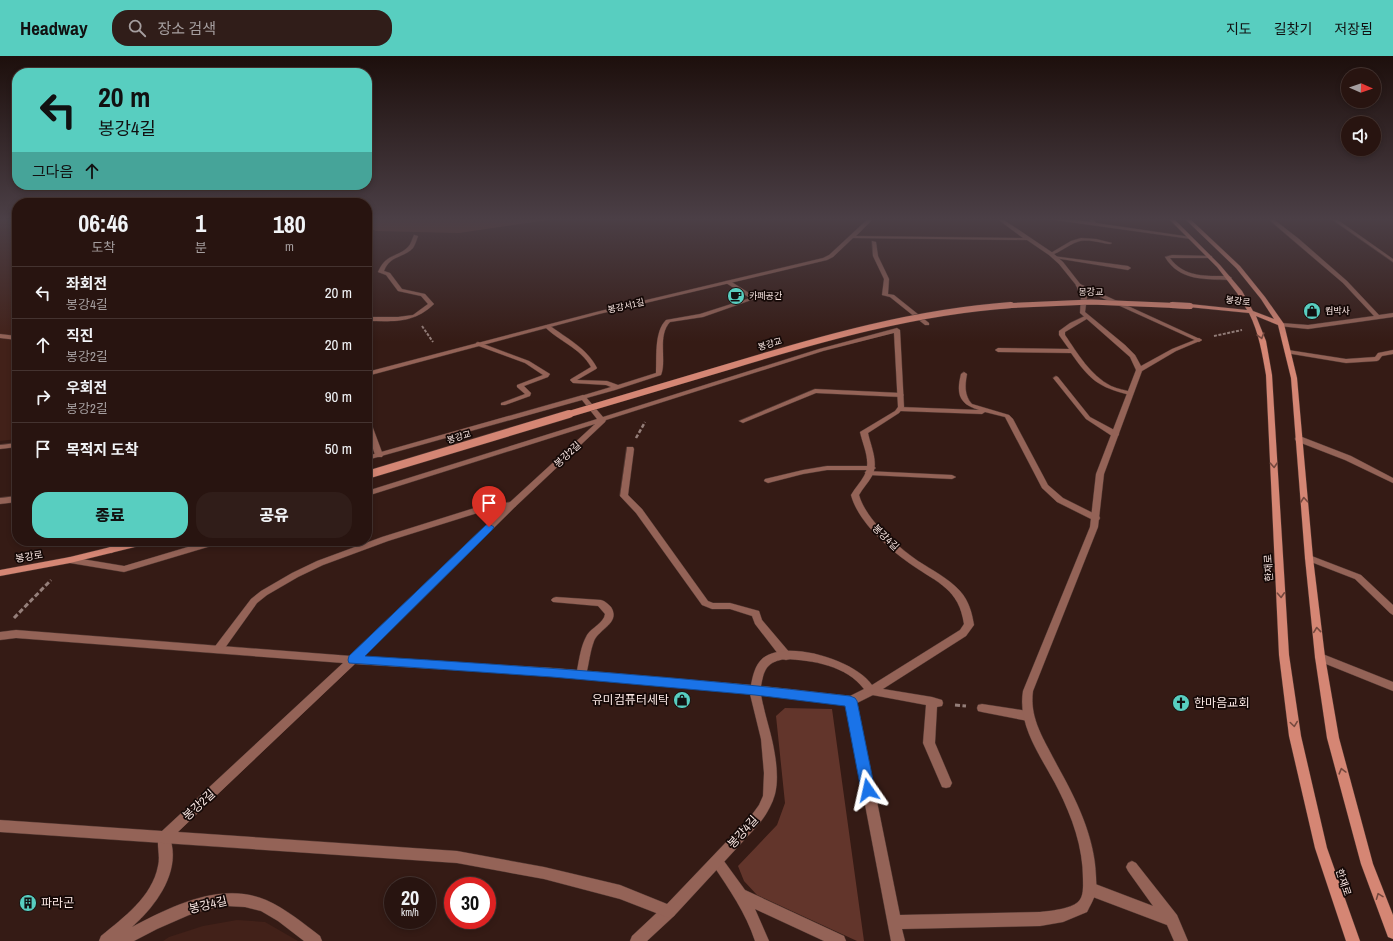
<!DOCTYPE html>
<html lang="ko">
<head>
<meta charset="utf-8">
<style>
  body { margin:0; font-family:"Archivo Narrow","Noto Sans KR",sans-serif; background:#301d19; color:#f1f3f6; height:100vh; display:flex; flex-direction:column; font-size:15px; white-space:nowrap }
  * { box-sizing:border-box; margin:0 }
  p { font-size:13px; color:#a59e9f }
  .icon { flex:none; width:22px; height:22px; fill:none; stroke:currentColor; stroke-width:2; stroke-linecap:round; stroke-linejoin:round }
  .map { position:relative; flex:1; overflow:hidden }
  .panel { position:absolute; left:12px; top:142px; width:360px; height:348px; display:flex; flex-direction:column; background:#281410; border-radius:16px; box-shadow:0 2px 6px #0003,0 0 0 1px #443330 }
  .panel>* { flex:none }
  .banner { position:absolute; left:12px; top:12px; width:360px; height:122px; border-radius:16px; box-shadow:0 2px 6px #0003,0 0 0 1px #443330; background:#58cec0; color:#111; overflow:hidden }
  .needle { width:26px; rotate:92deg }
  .buttons { position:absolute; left:1341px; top:12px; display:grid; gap:8px }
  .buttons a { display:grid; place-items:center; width:40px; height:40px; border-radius:50%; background:#281410; box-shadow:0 2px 6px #0003,0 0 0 1px #443330; font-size:20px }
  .speed { position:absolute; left:384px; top:821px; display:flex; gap:8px; font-size:20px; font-weight:700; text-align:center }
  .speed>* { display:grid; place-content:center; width:52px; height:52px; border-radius:50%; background:#281410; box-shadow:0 2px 6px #0003,0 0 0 1px #443330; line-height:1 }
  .speed small { font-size:10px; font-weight:400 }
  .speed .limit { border:6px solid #d22; background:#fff; color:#111 }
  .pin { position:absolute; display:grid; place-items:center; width:34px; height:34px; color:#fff; margin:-41px -17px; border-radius:50% 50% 50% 0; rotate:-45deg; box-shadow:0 0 4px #0007 }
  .pin .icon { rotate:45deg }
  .me { position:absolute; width:44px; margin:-22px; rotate:349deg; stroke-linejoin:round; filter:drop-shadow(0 0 3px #0008) }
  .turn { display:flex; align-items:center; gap:14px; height:84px; padding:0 20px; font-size:18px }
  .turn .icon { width:52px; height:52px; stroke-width:2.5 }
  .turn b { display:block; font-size:28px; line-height:34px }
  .then { display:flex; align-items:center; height:38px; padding:0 20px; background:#0003; gap:8px; font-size:15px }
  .eta { display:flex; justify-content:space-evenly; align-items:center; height:68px; text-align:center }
  .eta b { font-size:24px; font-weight:800; line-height:28px }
  .cta { display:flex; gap:8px; margin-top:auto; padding:8px 20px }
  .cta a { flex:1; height:46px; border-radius:16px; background:#58cec0; color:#111; font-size:16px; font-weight:800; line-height:46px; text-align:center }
  .cta a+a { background:#301d19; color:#f1f3f6 }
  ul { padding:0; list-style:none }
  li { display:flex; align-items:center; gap:12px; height:52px; padding:0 20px; border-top:1px solid #443330 }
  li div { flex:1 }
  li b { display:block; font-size:15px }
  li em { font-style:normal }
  header { display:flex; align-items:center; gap:24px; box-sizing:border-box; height:56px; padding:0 20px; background:#58cec0; color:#111 }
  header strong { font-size:19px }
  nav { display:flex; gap:22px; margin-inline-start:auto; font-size:14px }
  .search { width:280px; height:36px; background:#301d19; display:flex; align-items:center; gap:10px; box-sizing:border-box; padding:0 14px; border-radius:16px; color:#a59e9f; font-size:15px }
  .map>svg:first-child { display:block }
  .built { fill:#422119 }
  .green { fill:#62352b }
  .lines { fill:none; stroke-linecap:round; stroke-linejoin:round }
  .lane-casing { stroke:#513832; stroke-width:1 }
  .street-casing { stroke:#513832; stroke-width:1 }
  .secondary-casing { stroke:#513832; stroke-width:1 }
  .path-far2 { stroke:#957f7a; stroke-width:2; stroke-dasharray:3 1.5; stroke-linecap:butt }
  .path-far1 { stroke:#957f7a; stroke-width:2.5; stroke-dasharray:4 2; stroke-linecap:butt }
  .path { stroke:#957f7a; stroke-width:3; stroke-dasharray:5 2.5; stroke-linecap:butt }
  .lane { fill:#946357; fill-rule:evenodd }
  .street { fill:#946357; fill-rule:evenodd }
  .secondary { fill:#d58674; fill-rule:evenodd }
  .secondary-bridge-far2-casing { stroke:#513832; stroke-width:5.5; stroke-linecap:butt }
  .secondary-bridge-far1-casing { stroke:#513832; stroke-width:7; stroke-linecap:butt }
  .secondary-bridge-casing { stroke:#513832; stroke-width:9; stroke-linecap:butt }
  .secondary-bridge-far2 { stroke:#d58674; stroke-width:5 }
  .secondary-bridge-far1 { stroke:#d58674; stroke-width:6 }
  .secondary-bridge { stroke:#d58674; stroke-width:8 }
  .oneway { stroke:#75483e }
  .route { fill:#1a73e8; stroke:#114b97 }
  .labels { text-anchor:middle; stroke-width:3.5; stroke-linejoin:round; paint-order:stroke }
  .far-street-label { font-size:9px; fill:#fae7e3; stroke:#150907 }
  .far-poi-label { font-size:9px; fill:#fae7e3; stroke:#150907; text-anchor:start }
  .street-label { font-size:10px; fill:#fae7e3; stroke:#150907 }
  .near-poi-label { font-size:12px; fill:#fae7e3; stroke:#150907; text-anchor:start }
  .near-street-label { font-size:12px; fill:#fae7e3; stroke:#150907 }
</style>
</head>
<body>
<header>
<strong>Headway</strong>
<div class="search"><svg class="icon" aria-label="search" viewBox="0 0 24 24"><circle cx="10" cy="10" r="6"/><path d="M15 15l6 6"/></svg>장소 검색</div>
<nav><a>지도</a><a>길찾기</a><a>저장됨</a></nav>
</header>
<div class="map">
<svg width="1393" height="885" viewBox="0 0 1393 885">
  <rect width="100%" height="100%" fill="#351b15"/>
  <path class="built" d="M0,162H17V383L0,385Z
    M237,864L265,866L298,885H163L169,881L203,870Z"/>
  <path class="green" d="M367,162H562L459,177L376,175L367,171Z
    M785,652L832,653L864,885H857L757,839L744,825L738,810L777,769L785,747L776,660Z"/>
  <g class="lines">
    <g class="lane-casing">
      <path id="lane" d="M414,179L418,180C417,183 415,189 413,192C404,202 390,199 384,215L390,217L402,233L425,238L434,248C413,268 394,265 367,265V261H398L413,259L428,248L421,240L398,235L386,219L378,216C386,197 397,202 408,191C411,188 412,183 414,179Z
        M1081,182L1096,183L1112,187L1110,188C1100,187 1087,182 1077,186C1068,189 1061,196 1051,199L1049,198L1071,185Z
        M872,185L876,186L878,200L889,223L888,238L894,239L929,267V269H925L890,241L882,239L884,223L873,200Z
        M1172,199L1212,200V202H1170C1184,222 1207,220 1229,220L1232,222L1229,224C1205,223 1179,225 1165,201Z
        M1053,200L1128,210L1131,212L1128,214L1055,202H1053Z
        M726,225H730L757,242L703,261L670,266C657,280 667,304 661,319L615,334L583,343L580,341L581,340L611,331L606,329L573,327L570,324L571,323L591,311C581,292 558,285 544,270L549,269C566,282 587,292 597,312L596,313L577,324L607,325L618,329L656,317C657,301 654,276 666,264L700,258L750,242L726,227Z
        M1076,228H1080L1202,284L1199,286L1197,285L1076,230Z
        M1085,260L1090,261L1065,276V279C1078,298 1090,319 1111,330C1118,333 1125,334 1132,336V338L1130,339C1098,331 1090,324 1071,297L998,296L995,294L998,292L1069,293L1059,279V275L1070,267Z
        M478,286L529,305L550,318L548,321L524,330L531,337L530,340L505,349H501V347L525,338L517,331V329L543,319L525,307L476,289V287Z
        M1288,294L1346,303L1375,301L1378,297L1393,294V298L1382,300L1379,304L1377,305L1346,307L1286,297L1285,296Z
        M964,316L967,318C965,329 964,339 972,348L1009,359L1013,363L1048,429L1063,442L1099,460L1100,462L1099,464H1093L1057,446L1042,432L1005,361L985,356L982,358L900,355L897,353L900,351L979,354C959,348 956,338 961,318Z
        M1056,320L1058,321L1090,361L1118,376L1119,378L1118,380H1112L1086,363L1053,322Z
        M815,333L901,337L904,339L901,341L816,337L745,366L743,367L739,365Z
        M367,362L370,364L383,399L382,401H376L375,399L367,374Z
        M1296,381H1302L1351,400L1393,422V427L1345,404L1296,385L1295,383Z
        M627,391H633L634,393L628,439L642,453L708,545L713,547H730L759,555L762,564L790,597L791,600L790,603L786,604L782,603L755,568L752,560L730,553H712L702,549L636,457L620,440Z
        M827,410H872L876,412L872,414H827L803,418L768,427L764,425L765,423L803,414Z
        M866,415L952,419L956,421L952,423L869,419L865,417Z
        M512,446L516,449L515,451L487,454L388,485L323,509L298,521L267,539L257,547L222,596L218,597L214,596L213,593L251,543L261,535L292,517L317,505L382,481L484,449Z
        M556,541L601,544C605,545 608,548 611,551C621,567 599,573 594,585C590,595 589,608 586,619L585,622L581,623L577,622L576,619C579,606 580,591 587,579C591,572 604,567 605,558L598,550L553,546L551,544L553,542Z
        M1320,597L1393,626V635L1316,604L1315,601L1316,598Z
        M871,631L932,641L942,644L943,647L942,650L937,651L935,687L952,727L950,731L946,732L942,731L923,687L926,649L867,638L866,635L867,632Z
        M982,648L1028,655L1032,657L1033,660L1032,663L1028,665L982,656L978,655L977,652L978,649Z
        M164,775L168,777C184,812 157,849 132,871C172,850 221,825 266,844C286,853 303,867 320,880L322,885H304L278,865L261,855L245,851L227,850L208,853L189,859L157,873L134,885H99L101,880C124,861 152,841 158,810C161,799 155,786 160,777Z
        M717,799L721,801L745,834L844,880L846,885H824L755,853L769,885H755C746,857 729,833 713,809L711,805L713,801Z
        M1132,805L1136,807L1177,859L1188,885H1174L1167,869L1085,838L1083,833L1085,828L1090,826L1153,850L1128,815L1126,811L1128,807Z
        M669,848L674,850L676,855L674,860L647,885H630L632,880L664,850Z"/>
    </g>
    <g class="street-casing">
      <path id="street" d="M869,162H874L856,180L1023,182L996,162H1001L1053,197L1063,206L1081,229L1087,241L1085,256L1125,289L1135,299L1141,310L1172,293L1197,283L1199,282L1202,284L1176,295L1142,315L1104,418L1098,471L1033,635C1029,663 1045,685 1057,709C1076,743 1095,781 1096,821C1096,826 1097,831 1096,836C1094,843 1090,850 1087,856L1063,866L1040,870L902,873L905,885H891L846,649L761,639C763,650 766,661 769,672C774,690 780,719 775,738C772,749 766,759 759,768L674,860L669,862L620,843L544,823L457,807L0,776V764L162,775L343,607L16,582L0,584V576L16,574L351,600L509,447L595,368L367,440V435L597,363L582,344L367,404V400L583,339L585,340L603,361L819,293L897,272L900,274L904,351L899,357L868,377C871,391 879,407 872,420C868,427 863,432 859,439C866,464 897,490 918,505C932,514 948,522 960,535C969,545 972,557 974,569L966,580L875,638L857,647L900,859L1040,856C1050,855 1070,853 1078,846C1084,840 1083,831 1083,823C1083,791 1072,761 1058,733C1043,703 1017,671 1023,635L1090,471L1096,418L1136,314L1130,301L1080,257L1081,241L1076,229L1059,208L1049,199L1027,184L853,182L833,201L827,204L599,258L367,320V316L596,256L823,202L829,199ZM894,277L898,351L895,355L860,376C863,390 872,406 864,420C860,427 855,432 851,439C858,466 890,494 912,509C938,527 959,533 964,568L960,574L872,629C856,605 788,583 763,602C755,609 753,619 751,629L553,612L363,601L515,451L605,366L606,364L823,295ZM785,603C813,604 847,610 864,633L850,640L761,630C764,613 767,606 785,603ZM355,608L553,620L750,638L761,683L764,717L763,740L759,749L751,760L667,848L620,829L544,811L457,795L178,776Z
        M1046,162H1058L1091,166L1088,162H1092L1096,167L1191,181L1193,182L1191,183L1048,163Z
        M1267,162H1272L1299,183L1347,225L1379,259L1393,257V261L1308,273L1279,270V268L1281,267L1308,269L1374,260L1343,227Z
        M1330,162H1335L1393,203V206Z
        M0,278L17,280V284L0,282Z
        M17,387V391L0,393V389Z
        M17,440V446L0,448V442Z
        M116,485H125L112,497H106L105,495Z
        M208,485H222L221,487L124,516L70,507L67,506L66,504L67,502L70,501L124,510Z
        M1309,499L1361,519L1393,549V559L1390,557L1355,523L1306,504L1305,502L1306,500Z"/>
    </g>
    <g class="secondary-casing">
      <path id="secondary" d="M1168,162H1173L1220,209L1242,235L1253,255L1274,263L1261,243L1236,212L1184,162H1189L1240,210L1265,241L1284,268L1297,322L1313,502L1325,601L1339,682L1373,808L1393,859V883L1388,881L1361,808L1327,682L1315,601L1305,502L1291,322L1278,269L1256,260L1266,285L1272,319L1289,599L1301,680L1327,792L1360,885H1346L1315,792L1289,680L1279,599L1266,319C1262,297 1259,277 1249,257L1188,251L1187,250L1190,248L1247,254L1237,237L1217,211Z
        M135,485H151L147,488L70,507L0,520V514L70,501Z"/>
    </g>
    <path class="path-far2" d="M422,270L433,286
      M1214,280L1242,274"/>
    <path class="path-far1" d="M636,382L645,366"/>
    <path class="path" d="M14,562L51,524
      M955,649L966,650"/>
    <use href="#lane" class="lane"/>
    <use href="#street" class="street"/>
    <use href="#secondary" class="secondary"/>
    <g class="secondary-bridge-far2-casing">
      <path id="secondary-bridge-far2" d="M999,250L1091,246L1187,250"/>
    </g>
    <g class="secondary-bridge-far1-casing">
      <path id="secondary-bridge-far1" d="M1172,249L1190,250
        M566,359C621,343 676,326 731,310C823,282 915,256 1011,249"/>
    </g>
    <g class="secondary-bridge-casing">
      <path id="secondary-bridge" d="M367,419L569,358"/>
    </g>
    <use href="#secondary-bridge-far2" class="secondary-bridge-far2"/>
    <use href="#secondary-bridge-far1" class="secondary-bridge-far1"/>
    <use href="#secondary-bridge" class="secondary-bridge"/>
  </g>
  <defs><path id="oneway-chevron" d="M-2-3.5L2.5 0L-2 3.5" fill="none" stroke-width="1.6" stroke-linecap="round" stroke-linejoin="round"/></defs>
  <g class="oneway">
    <use href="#oneway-chevron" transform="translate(1261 280) rotate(74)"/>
    <use href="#oneway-chevron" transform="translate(1274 409) rotate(87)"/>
    <use href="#oneway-chevron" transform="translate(1304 444) rotate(-95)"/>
    <use href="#oneway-chevron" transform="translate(1281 539) rotate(87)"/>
    <use href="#oneway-chevron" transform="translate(1317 574) rotate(-96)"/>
    <use href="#oneway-chevron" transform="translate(1294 668) rotate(82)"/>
    <use href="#oneway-chevron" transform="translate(1342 715) rotate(-105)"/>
    <use href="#oneway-chevron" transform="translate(1379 840) rotate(-111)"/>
  </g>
  <linearGradient id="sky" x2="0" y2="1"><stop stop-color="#1d0f0c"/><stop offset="0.57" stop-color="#4b3f46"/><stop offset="1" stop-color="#4b3f46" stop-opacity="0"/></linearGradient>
  <rect width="1393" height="286" fill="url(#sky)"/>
  <path class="route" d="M489,468L494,471L492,474L365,600C527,610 689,621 850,640L855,642L857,645L875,734L873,738L868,740L863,738L861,734L845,650L755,639L552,621L349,607L348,604L349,600L486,469Z"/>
  <defs>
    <g id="cafe-disc" transform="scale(0.9)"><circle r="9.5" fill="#58cec0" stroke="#150907"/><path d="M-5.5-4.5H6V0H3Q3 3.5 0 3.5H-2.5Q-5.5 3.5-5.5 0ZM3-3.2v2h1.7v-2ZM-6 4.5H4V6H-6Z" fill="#111"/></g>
    <g id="shop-disc" transform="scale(0.9)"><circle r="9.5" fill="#58cec0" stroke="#150907"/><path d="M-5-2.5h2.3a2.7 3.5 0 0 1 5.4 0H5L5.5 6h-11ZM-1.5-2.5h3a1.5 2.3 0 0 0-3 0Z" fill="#111"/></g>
    <g id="church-disc" transform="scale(0.9)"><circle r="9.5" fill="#58cec0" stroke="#150907"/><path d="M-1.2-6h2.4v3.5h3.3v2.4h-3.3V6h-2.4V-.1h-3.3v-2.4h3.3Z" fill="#111"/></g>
    <g id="building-disc" transform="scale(0.9)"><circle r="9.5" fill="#58cec0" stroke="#150907"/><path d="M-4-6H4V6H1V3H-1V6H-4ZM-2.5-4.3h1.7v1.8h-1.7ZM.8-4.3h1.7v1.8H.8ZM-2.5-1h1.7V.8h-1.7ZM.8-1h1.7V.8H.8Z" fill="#111"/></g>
  </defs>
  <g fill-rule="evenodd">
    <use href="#cafe-disc" x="736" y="240"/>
    <use href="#shop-disc" x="1312" y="255"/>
    <use href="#shop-disc" x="682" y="644"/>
    <use href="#church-disc" x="1181" y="647"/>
    <use href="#building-disc" x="28" y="847"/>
  </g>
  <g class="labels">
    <g class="far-street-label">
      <text x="1091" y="239">봉강교</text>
      <text transform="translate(1238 245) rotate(7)" y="3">봉강로</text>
      <text transform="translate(626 250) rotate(-13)" y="3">봉강서1길</text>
      <text transform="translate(770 288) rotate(-17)" y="3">봉강교</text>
      <text transform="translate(459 381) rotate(-17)" y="3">봉강교</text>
    </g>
    <g class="far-poi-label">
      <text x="749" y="243">카페공간</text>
      <text x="1325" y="258">컴박사</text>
    </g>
    <g class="street-label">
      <text transform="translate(567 398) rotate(-43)" y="4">봉강2길</text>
      <text transform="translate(886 481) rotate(44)" y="4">봉강4길</text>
      <text transform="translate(29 500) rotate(-10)" y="4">봉강로</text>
      <text transform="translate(1268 512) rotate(-93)" y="4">한재로</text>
      <text transform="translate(1344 826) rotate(71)" y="4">한재로</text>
    </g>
    <g class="near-poi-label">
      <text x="669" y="648" text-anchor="end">유미컴퓨터세탁</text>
      <text x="1194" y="651">한마음교회</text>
      <text x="41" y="851">파라곤</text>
    </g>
    <g class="near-street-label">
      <text transform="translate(199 749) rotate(-43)" y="4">봉강2길</text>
      <text transform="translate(743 776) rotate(-48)" y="4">봉강4길</text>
      <text transform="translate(208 849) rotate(-13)" y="4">봉강4길</text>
    </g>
  </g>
</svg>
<div class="buttons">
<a><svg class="needle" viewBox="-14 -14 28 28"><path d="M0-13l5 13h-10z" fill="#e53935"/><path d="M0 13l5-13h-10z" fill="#a59e9f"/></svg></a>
<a><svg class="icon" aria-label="sound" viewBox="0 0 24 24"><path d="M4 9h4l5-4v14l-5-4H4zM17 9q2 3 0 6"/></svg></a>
</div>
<div class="speed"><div>20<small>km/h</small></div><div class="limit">30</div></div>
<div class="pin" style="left:489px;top:471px;background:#d93025"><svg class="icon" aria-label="arrive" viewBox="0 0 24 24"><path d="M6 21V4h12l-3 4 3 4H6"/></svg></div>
<svg class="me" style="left:868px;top:734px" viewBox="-20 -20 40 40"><path d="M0-17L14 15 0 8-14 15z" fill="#1a73e8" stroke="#fff" stroke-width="4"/></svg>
<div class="banner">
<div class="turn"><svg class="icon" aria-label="left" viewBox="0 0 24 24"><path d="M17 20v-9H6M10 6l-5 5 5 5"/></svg><div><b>20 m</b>봉강4길</div></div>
<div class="then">그다음<svg class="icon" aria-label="ahead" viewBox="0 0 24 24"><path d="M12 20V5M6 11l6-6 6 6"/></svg></div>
</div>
<section class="panel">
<div class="eta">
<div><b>06:46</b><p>도착</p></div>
<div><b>1</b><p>분</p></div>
<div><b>180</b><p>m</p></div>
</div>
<ul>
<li><svg class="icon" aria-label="left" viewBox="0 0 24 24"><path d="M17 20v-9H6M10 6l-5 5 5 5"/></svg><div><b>좌회전</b><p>봉강4길</p></div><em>20 m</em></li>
<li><svg class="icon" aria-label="ahead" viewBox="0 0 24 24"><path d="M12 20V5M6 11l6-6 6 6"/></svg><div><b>직진</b><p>봉강2길</p></div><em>20 m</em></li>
<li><svg class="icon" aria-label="right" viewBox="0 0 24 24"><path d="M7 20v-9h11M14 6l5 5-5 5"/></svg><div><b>우회전</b><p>봉강2길</p></div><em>90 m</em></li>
<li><svg class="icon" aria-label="arrive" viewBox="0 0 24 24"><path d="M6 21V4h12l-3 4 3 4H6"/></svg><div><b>목적지 도착</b></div><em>50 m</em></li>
</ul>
<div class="cta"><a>종료</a><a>공유</a></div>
</section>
</div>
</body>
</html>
